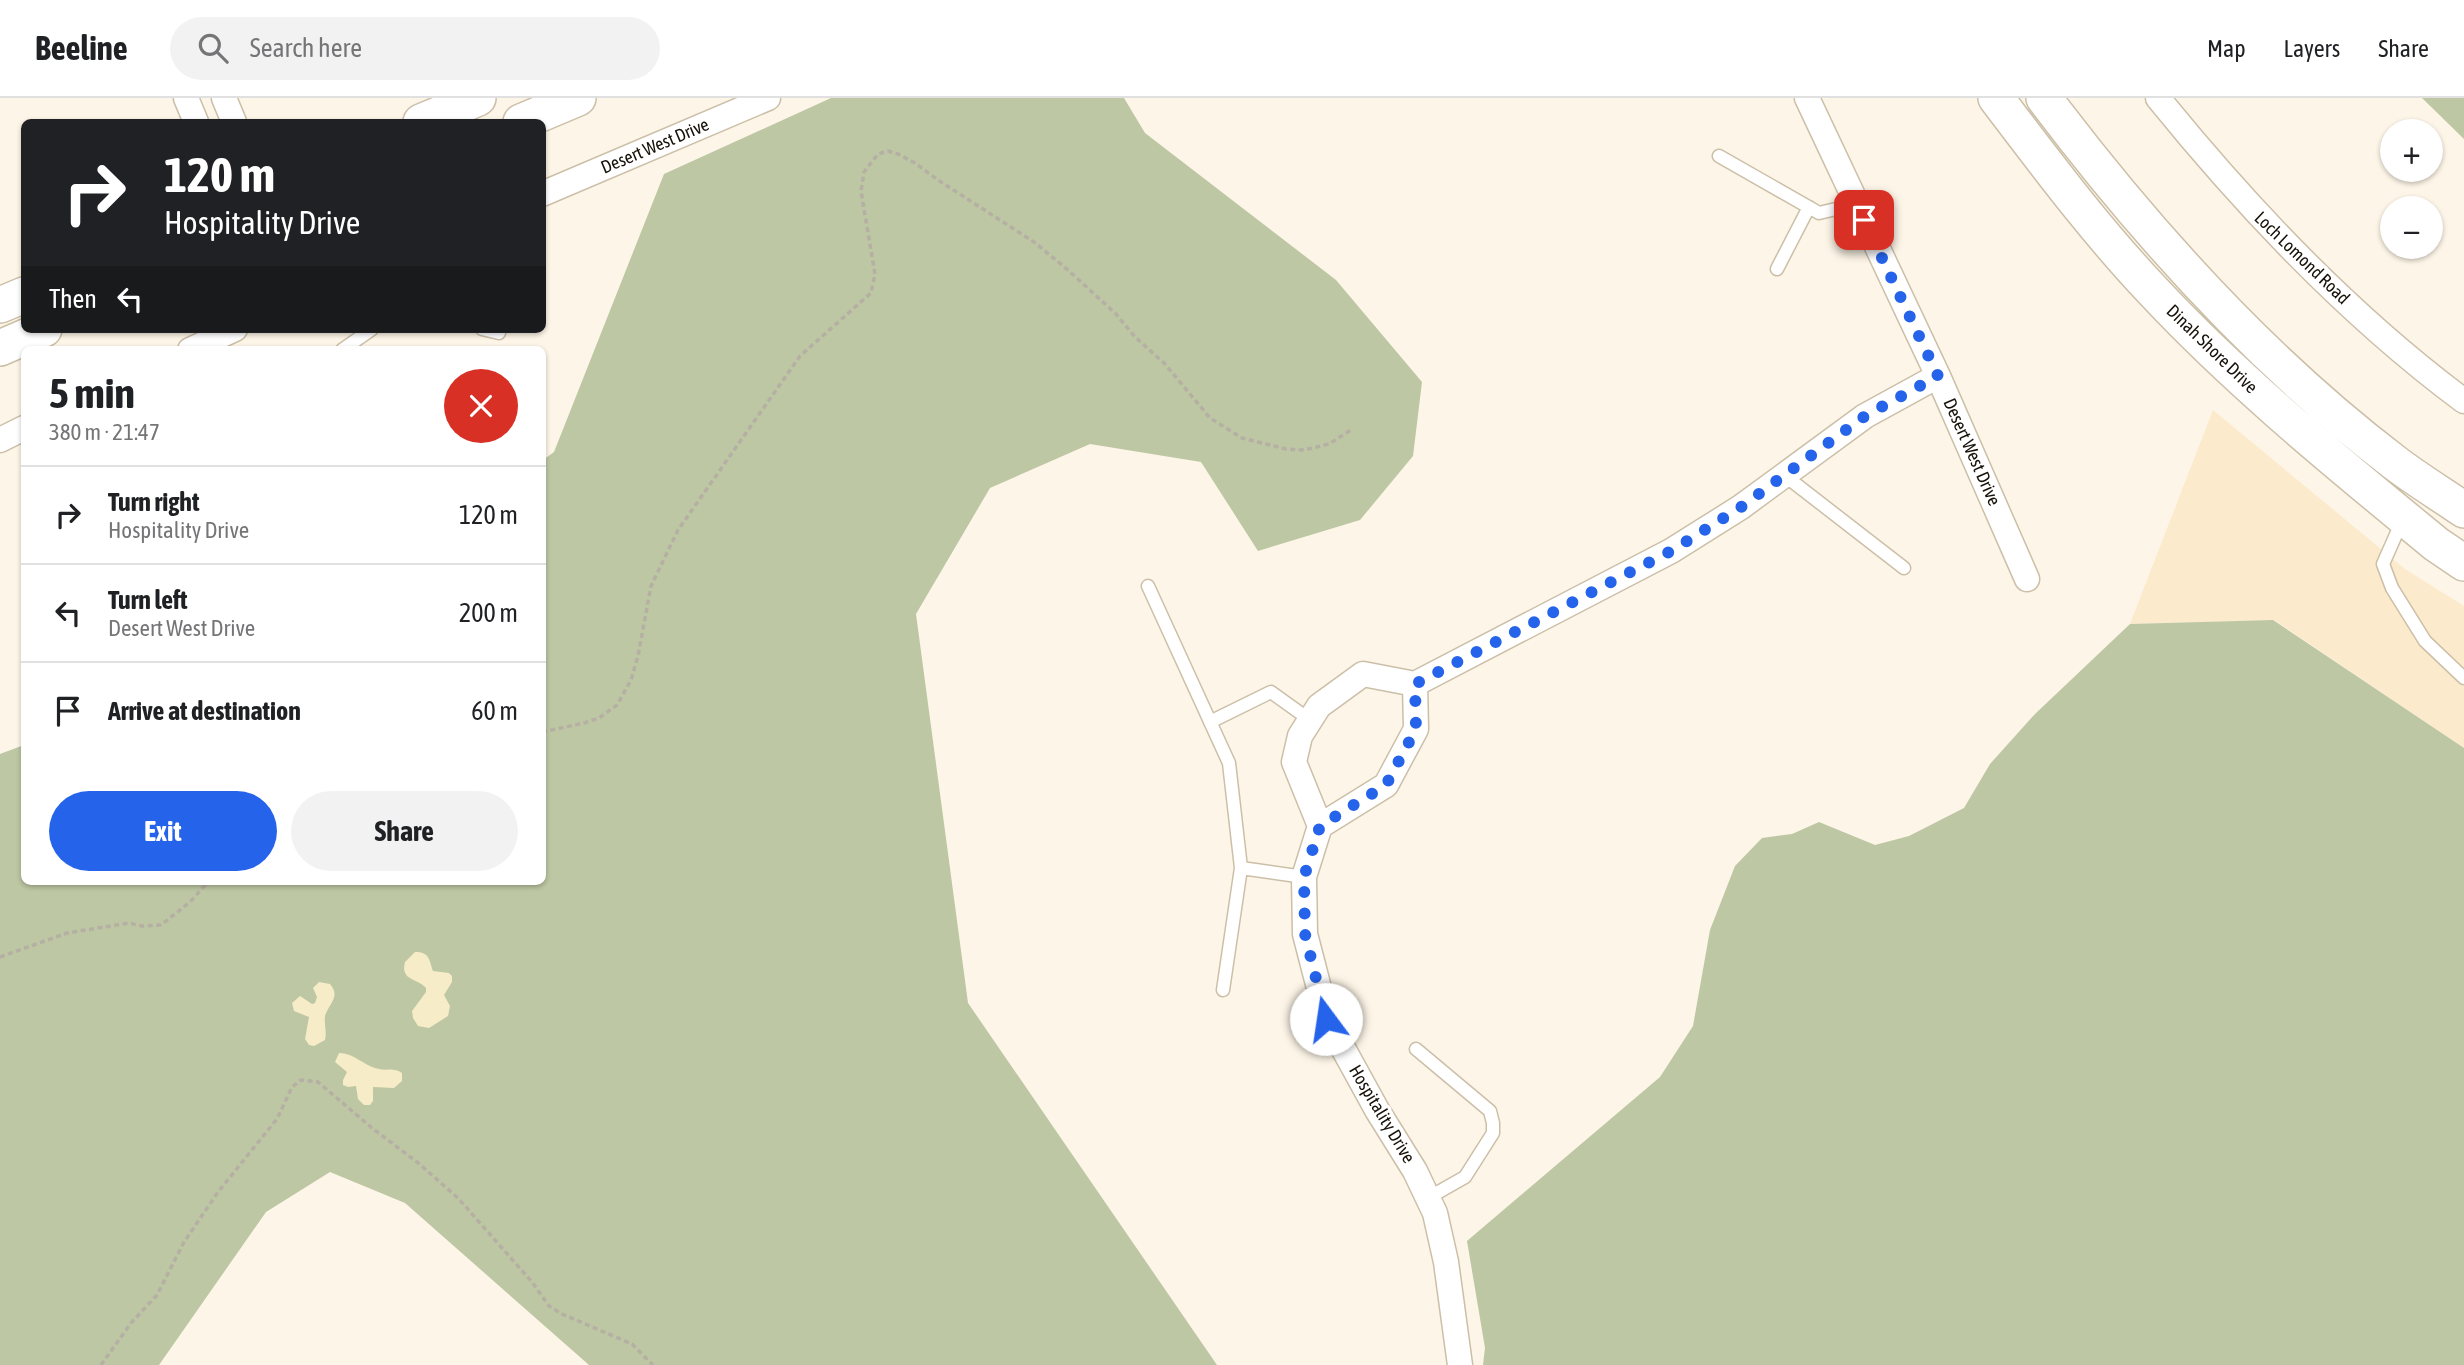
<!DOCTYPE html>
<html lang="en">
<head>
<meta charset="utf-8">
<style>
  body { margin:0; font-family:"Asap Condensed",sans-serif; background:#f2f2f2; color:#202124; height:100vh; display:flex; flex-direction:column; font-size:26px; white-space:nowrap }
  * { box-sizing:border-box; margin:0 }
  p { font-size:23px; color:#757577 }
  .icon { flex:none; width:38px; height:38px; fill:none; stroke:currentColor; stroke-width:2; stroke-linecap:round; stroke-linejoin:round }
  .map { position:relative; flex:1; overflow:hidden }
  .panel { position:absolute; left:21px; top:248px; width:525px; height:539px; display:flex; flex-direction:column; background:#fff; border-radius:10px; box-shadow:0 2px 5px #0004 }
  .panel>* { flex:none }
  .top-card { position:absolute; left:21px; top:21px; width:525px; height:214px; border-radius:10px; box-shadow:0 2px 5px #0004; background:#202124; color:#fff; overflow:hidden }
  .buttons { position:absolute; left:2380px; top:21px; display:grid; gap:14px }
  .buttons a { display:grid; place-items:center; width:63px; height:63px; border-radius:50%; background:#fff; box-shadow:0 2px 5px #0004; font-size:35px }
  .pin { position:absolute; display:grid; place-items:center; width:60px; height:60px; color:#fff; margin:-30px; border-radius:14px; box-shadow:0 4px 10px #0006 }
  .me { position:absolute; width:77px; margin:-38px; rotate:346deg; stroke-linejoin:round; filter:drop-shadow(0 0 5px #0008) }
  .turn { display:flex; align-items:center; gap:24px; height:147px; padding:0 28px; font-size:32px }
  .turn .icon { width:91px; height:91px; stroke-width:2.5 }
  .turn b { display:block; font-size:49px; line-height:60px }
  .then { display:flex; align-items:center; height:66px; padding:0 28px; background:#0003; gap:14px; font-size:26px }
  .round { display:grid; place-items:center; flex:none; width:74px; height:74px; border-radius:37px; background:#f2f2f2 }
  .headline { display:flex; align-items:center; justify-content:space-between; height:119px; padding:0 28px }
  h1 { font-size:42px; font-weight:700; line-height:52px }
  .action { display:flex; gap:14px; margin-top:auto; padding:14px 28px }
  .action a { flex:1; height:80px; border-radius:42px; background:#2563eb; color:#fff; font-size:28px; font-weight:700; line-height:80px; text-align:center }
  .action a+a { background:#f2f2f2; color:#202124 }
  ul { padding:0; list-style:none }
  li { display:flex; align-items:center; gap:21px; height:98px; padding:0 28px; border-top:2px solid #e0e0e0 }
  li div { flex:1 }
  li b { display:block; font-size:26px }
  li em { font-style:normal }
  header { display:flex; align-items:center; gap:42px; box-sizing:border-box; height:98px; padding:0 35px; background:#fff; border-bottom:2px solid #e0e0e0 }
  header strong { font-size:33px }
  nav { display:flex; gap:38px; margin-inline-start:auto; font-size:24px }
  .search { width:490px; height:63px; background:#f2f2f2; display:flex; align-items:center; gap:18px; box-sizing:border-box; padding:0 24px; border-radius:38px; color:#757577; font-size:26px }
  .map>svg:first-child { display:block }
  .built { fill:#fceacc }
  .green { fill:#bdc7a3 }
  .sand { fill:#f6ecc7 }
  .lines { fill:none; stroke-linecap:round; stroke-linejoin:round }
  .service-casing { stroke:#ccbfa8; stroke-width:15 }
  .minor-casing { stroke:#ccbfa8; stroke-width:27 }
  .secondary-casing { stroke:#ccbfa8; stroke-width:38 }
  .path { stroke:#b6afa3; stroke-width:3.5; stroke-dasharray:5 3.5; stroke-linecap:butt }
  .service { stroke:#fff; stroke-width:12 }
  .minor { stroke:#fff; stroke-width:24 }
  .secondary { stroke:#fff; stroke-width:35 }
  .route { stroke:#2563eb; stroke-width:12; stroke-dasharray:0 21.6 }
  .labels { text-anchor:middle; stroke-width:7; stroke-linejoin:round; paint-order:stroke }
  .street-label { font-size:18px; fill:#161109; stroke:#fff }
</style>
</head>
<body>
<header>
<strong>Beeline</strong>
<div class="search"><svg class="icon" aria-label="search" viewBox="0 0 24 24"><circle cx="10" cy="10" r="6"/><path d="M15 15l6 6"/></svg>Search here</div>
<nav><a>Map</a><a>Layers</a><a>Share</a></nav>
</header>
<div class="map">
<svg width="2464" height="1267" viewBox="0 0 2464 1267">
  <rect width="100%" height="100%" fill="#fdf5e7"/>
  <path class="built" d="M2213,312L2405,471L2464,508V650L2274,522L2130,526Z"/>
  <path class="green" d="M831,0H1124L1145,35L1336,182L1422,284L1413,358L1360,422L1258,453L1201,364L1090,346L990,390L916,516L968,905L1217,1267H589L405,1105L330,1074L266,1114L159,1267H0V656L24,647V784H542L543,362L554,354L664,76Z
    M2422,0H2464V41Z
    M2273,522L2464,650V1267H1483L1485,1250L1467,1143L1660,979L1693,928L1710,832L1735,768L1762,740L1792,736L1819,724L1875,747L1909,738L1964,710L1990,666L2035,616L2130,526Z"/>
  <path class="sand" d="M415,854C430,854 429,862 433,873L449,875L452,878V884L444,897L450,908L448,918L429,930L418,928L413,920L412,913L426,894V890C418,880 400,883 405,864Z
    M319,884L330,886C341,899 329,905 325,918C324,926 327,934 325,942L314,948L309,947L305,941L309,919L294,913L292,905L300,898L312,906L315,905L317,899L313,890Z
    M339,955C354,955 364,968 379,971C388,973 394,969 402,975V983L394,990L373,989V1003L370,1007H364L358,1001L356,988L348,989L343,987V982L347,974L335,964Z"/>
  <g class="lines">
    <g class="service-casing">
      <path id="service" d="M1719,58L1819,115L1857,106
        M1777,171L1809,109
        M482,231L499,235
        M342,252L372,231
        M1784,377L1904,470
        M2402,423L2383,466L2392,490L2425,543L2464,580
        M1148,488L1229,665L1241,770L1223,892
        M1210,624L1271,594L1310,622
        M1241,770L1304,779
        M1416,951L1490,1013L1493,1025V1035L1465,1079L1428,1100"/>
    </g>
    <g class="minor-casing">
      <path id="minor" d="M186,0L196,24
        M224,0L234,24
        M1807,0L1938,278L2027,481
        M2158,0C2248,111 2348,217 2464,303
        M542,96L768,0
        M190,252L235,231
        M0,342L24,330
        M1415,586L1671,453L1741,409L1865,318L1938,278
        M1320,728L1294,664L1300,638L1319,608L1363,576L1415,586L1416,631L1386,687L1320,728L1304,779L1305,836L1327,921L1377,1012L1415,1073L1435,1115L1446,1164L1460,1267"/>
    </g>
    <g class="secondary-casing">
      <path id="secondary" d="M1996,0C2047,67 2096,133 2154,194C2240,286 2339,366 2436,446L2464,465
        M2044,0C2145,134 2260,262 2394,364C2416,381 2441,396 2464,412
        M421,24L478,0
        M521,24L578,0
        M0,207L24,197
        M0,250L44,231"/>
    </g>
    <path class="path" d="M542,634L584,625L599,620L617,607L631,582L638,558L651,488L678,432L800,258L871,195L875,176L861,93L864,74L878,56L888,53L898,56L915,65L938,82L1034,144L1068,172L1116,216L1135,239L1164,265L1210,320L1242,340L1286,351L1304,352L1329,346L1351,332
      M0,859L67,835L129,825L142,828L161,827L190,804L208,784
      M101,1267L131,1225L157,1197L184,1144L218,1094L277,1021L292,989L301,982L318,984L372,1030L417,1064L458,1100L532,1184L549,1208L562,1216L632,1246L653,1267"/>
    <use href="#service" class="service"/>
    <use href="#minor" class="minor"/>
    <use href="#secondary" class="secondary"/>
  </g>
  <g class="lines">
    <path class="route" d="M1326,921L1305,836L1304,779L1320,728L1386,687L1416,631L1415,586L1671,453L1741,409L1865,318L1938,278L1864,122"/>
  </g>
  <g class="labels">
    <g class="street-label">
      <text transform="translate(655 48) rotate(-23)" y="6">Desert West Drive</text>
      <text transform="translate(2302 160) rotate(44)" y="6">Loch Lomond Road</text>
      <text transform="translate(2212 251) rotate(44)" y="6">Dinah Shore Drive</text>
      <text transform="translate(1972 354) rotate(66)" y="6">Desert West Drive</text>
      <text transform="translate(1382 1016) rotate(59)" y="6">Hospitality Drive</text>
    </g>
  </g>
</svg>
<div class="buttons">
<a>+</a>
<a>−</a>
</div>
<div class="pin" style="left:1864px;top:122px;background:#d93025"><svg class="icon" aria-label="arrive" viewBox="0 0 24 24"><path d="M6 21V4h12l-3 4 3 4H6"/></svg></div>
<svg class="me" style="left:1326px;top:921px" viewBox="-20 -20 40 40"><circle r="19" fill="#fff"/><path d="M0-13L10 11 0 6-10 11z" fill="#2563eb"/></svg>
<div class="top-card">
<div class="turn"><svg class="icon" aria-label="right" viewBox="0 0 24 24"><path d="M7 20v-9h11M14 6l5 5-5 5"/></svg><div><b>120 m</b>Hospitality Drive</div></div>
<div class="then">Then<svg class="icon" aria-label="left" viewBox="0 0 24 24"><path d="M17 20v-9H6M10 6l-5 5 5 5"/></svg></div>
</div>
<section class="panel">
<div class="headline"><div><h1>5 min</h1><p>380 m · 21:47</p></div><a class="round" style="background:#d93025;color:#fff"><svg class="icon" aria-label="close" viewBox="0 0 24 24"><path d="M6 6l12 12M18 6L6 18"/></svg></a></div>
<ul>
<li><svg class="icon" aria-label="right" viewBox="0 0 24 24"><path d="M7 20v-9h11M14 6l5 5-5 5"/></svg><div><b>Turn right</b><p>Hospitality Drive</p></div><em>120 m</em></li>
<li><svg class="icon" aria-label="left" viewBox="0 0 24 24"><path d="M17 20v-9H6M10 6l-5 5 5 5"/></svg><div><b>Turn left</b><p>Desert West Drive</p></div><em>200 m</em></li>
<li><svg class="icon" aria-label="arrive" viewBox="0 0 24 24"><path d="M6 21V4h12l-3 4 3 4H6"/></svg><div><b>Arrive at destination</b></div><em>60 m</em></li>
</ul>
<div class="action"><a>Exit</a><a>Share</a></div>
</section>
</div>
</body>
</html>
